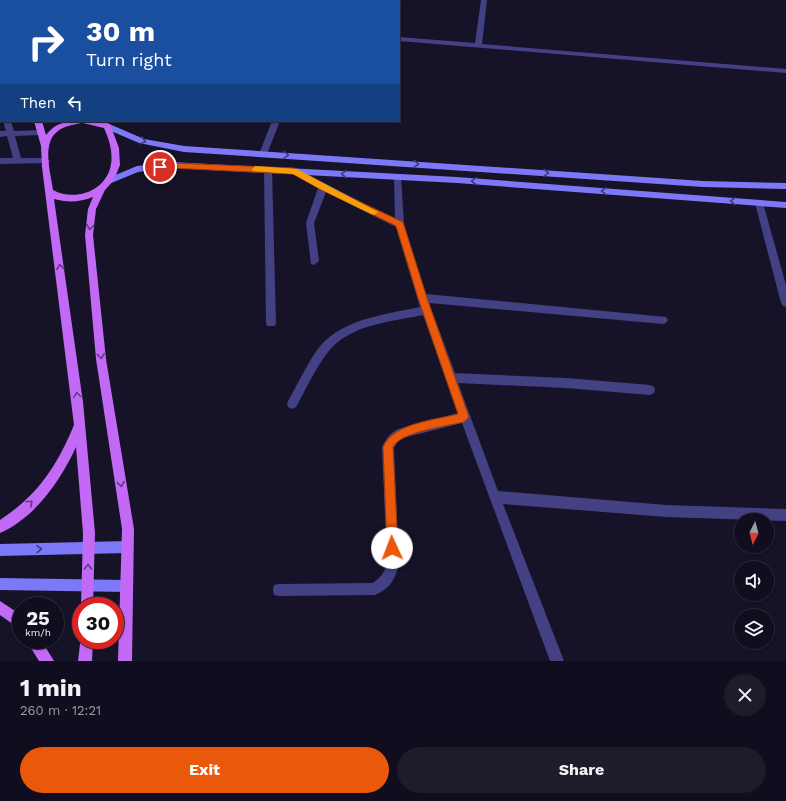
<!DOCTYPE html>
<html lang="en">
<head>
<meta charset="utf-8">
<style>
  body { margin:0; font-family:"Work Sans",sans-serif; background:#1e1c2b; color:#f1f3f6; height:100vh; display:flex; flex-direction:column; font-size:15px; white-space:nowrap }
  * { box-sizing:border-box; margin:0 }
  p { font-size:13px; color:#9c9ca4 }
  .icon { flex:none; width:22px; height:22px; fill:none; stroke:currentColor; stroke-width:2; stroke-linecap:round; stroke-linejoin:round }
  .map { position:relative; height:661px; overflow:hidden }
  .details { display:flex; flex-direction:column; background:#100e1e; flex:1 }
  .details>* { flex:none }
  .top-card { position:absolute; left:0px; top:0px; width:400px; height:122px; box-shadow:0 1px 3px #0004,0 0 0 1px #302e3c; background:#1a4fa0; color:#fff; overflow:hidden }
  .needle { width:26px; rotate:186deg }
  .tools { position:absolute; left:734px; top:513px; display:grid; gap:8px }
  .tools a { display:grid; place-items:center; width:40px; height:40px; border-radius:50%; background:#100e1e; box-shadow:0 1px 3px #0004,0 0 0 1px #302e3c; font-size:20px }
  .speed { position:absolute; left:12px; top:597px; display:flex; gap:8px; font-size:20px; font-weight:700; text-align:center }
  .speed>* { display:grid; place-content:center; width:52px; height:52px; border-radius:50%; background:#100e1e; box-shadow:0 1px 3px #0004,0 0 0 1px #302e3c; line-height:1 }
  .speed small { font-size:10px; font-weight:400 }
  .speed .limit { border:6px solid #d22; background:#fff; color:#111 }
  .pin { position:absolute; display:grid; place-items:center; width:34px; height:34px; color:#fff; margin:-17px; border:2px solid #fff; border-radius:50%; box-shadow:0 1px 4px #0007 }
  .me { position:absolute; width:44px; margin:-22px; rotate:358deg; stroke-linejoin:round; filter:drop-shadow(0 0 3px #0008) }
  .turn { display:flex; align-items:center; gap:14px; height:84px; padding:0 20px; font-size:18px }
  .turn .icon { width:52px; height:52px; stroke-width:2.5 }
  .turn b { display:block; font-size:28px; line-height:34px }
  .then { display:flex; align-items:center; height:38px; padding:0 20px; background:#0003; gap:8px; font-size:15px }
  .round { display:grid; place-items:center; flex:none; width:42px; height:42px; border-radius:21px; background:#1e1c2b }
  .head { display:flex; align-items:center; justify-content:space-between; height:68px; padding:0 20px }
  h1 { font-size:24px; font-weight:700; line-height:30px }
  .cta { display:flex; gap:8px; margin-top:auto; padding:8px 20px }
  .cta a { flex:1; height:46px; border-radius:24px; background:#ea580c; color:#fff; font-size:16px; font-weight:700; line-height:46px; text-align:center }
  .cta a+a { background:#1e1c2b; color:#f1f3f6 }
  .map>svg:first-child { display:block }
  .lines { fill:none; stroke-linecap:round; stroke-linejoin:round }
  .street { fill:#434084; fill-rule:evenodd }
  .secondary { fill:#7c78f7; fill-rule:evenodd }
  .primary { fill:#c269f6; fill-rule:evenodd }
  .oneway { stroke:#3f3b7b }
  .oneway2 { stroke:#633985 }
  .route { fill:#ea580c; stroke:#983908 }
  .slow { fill:#f59e0b }
</style>
</head>
<body>
<div class="map">
<svg width="786" height="661" viewBox="0 0 786 661">
  <rect width="100%" height="100%" fill="#161228"/>
  <g class="lines">
    <path class="street" d="M63,0H69V1H63Z
      M300,0H306V1H300Z
      M374,0H380V1H374Z
      M481,0H487L482,44L786,69V73L399,41V37L475,43Z
      M0,82H1V92H0Z
      M3,121H11L14,131L44,130V134L41,135L15,136L21,158H46L50,161L49,163L0,164V158H13L7,136L0,137V131H6Z
      M272,121H280L267,154L263,157L260,156L259,154Z
      M268,167L272,170L276,323L275,326H267L266,323L264,170Z
      M295,168L395,219L394,177L398,174L401,175L404,225L426,294L666,317L668,320L666,323L663,324L429,303L455,373L566,378L650,385L654,387L655,390L654,393L650,395L566,388L458,383L498,491L666,505L786,509V521L666,517L503,504L564,661H550L462,423L403,438L399,440L394,448L399,563C396,578 390,589 375,595L279,596L274,595L273,590L274,585L279,584L373,583C381,577 385,572 387,563L382,447C386,439 390,433 398,429L458,413L423,315C391,322 350,324 328,352C315,369 306,389 296,407L292,409L288,407L287,404L288,401C299,382 308,361 321,345C345,318 388,314 420,307L396,227L326,192L314,223L319,261L314,265L311,264L306,223L318,188L292,173V169Z
      M759,200L763,203L786,285V307L783,306L781,303L755,203Z"/>
    <path class="secondary" d="M107,123L144,139L184,146L703,181L786,183V189L703,187L184,152L139,143L104,128L103,126Z
      M171,162L457,177L786,202V208L457,183L171,168L138,172L109,184L105,181L106,179L137,166Z
      M127,541L131,543L133,547L131,551L127,553L0,556V544Z
      M0,578L126,580L130,582L132,586L130,590L126,592L0,590Z"/>
    <path class="primary" d="M6,0H13V1H6Z
      M31,0H37V1H31Z
      M34,121H42L46,135C56,122 67,121 82,121L81,123C73,125 64,126 58,131C41,143 51,174 53,190C75,202 107,191 111,164C113,152 109,139 104,128L83,123L82,121H97L110,124L119,148L120,165L114,180L105,190L96,209L93,235L106,359L134,529L132,661H118L122,529L96,359L85,235L88,209L93,197C80,202 68,203 54,199L83,402L95,533L93,606H81L83,533L76,447C61,480 35,518 0,533V520C38,495 57,466 74,425L42,167L41,146Z
      M0,601L21,615V630L0,615Z
      M81,636V640H93L92,661H78Z
      M26,640H41L54,661H39Z"/>
  </g>
  <defs><path id="oneway-chevron" d="M-2-3.5L2.5 0L-2 3.5" fill="none" stroke-width="1.6" stroke-linecap="round" stroke-linejoin="round"/></defs>
  <g class="oneway">
    <use href="#oneway-chevron" transform="translate(143 141) rotate(16)"/>
    <use href="#oneway-chevron" transform="translate(286 155) rotate(4)"/>
    <use href="#oneway-chevron" transform="translate(416 164) rotate(4)"/>
    <use href="#oneway-chevron" transform="translate(546 173) rotate(4)"/>
    <use href="#oneway-chevron" transform="translate(344 174) rotate(-177)"/>
    <use href="#oneway-chevron" transform="translate(474 181) rotate(-176)"/>
    <use href="#oneway-chevron" transform="translate(604 191) rotate(-176)"/>
    <use href="#oneway-chevron" transform="translate(733 201) rotate(-176)"/>
    <use href="#oneway-chevron" transform="translate(39 549) rotate(-1)"/>
  </g>
  <g class="oneway2">
    <use href="#oneway-chevron" transform="translate(90 227) rotate(97)"/>
    <use href="#oneway-chevron" transform="translate(60 267) rotate(-98)"/>
    <use href="#oneway-chevron" transform="translate(101 356) rotate(83)"/>
    <use href="#oneway-chevron" transform="translate(77 395) rotate(-98)"/>
    <use href="#oneway-chevron" transform="translate(121 484) rotate(81)"/>
    <use href="#oneway-chevron" transform="translate(30 503) rotate(-43)"/>
    <use href="#oneway-chevron" transform="translate(88 567) rotate(-89)"/>
  </g>
  <path class="route" d="M171,163L294,168L326,186L403,222L427,298L469,417L464,422C448,426 400,432 393,447L398,548L396,552L392,554L388,552L387,548L383,447C393,423 435,420 458,414L418,298L396,226L320,189L293,174L171,168L160,169L156,167L160,164Z"/>
  <path class="slow" d="M255,166L297,169L378,212L374,215L371,214L320,189L293,174L253,171L252,169Z"/>
</svg>
<div class="tools">
<a><svg class="needle" viewBox="-14 -14 28 28"><path d="M0-13l5 13h-10z" fill="#e53935"/><path d="M0 13l5-13h-10z" fill="#9c9ca4"/></svg></a>
<a><svg class="icon" aria-label="sound" viewBox="0 0 24 24"><path d="M4 9h4l5-4v14l-5-4H4zM17 9q2 3 0 6"/></svg></a>
<a><svg class="icon" aria-label="layers" viewBox="0 0 24 24"><path d="M12 4l9 5-9 5-9-5zM3 14l9 5 9-5"/></svg></a>
</div>
<div class="speed"><div>25<small>km/h</small></div><div class="limit">30</div></div>
<div class="pin" style="left:160px;top:167px;background:#d93025"><svg class="icon" aria-label="arrive" viewBox="0 0 24 24"><path d="M6 21V4h12l-3 4 3 4H6"/></svg></div>
<svg class="me" style="left:392px;top:548px" viewBox="-20 -20 40 40"><circle r="19" fill="#fff"/><path d="M0-13L10 11 0 6-10 11z" fill="#ea580c"/></svg>
<div class="top-card">
<div class="turn"><svg class="icon" aria-label="right" viewBox="0 0 24 24"><path d="M7 20v-9h11M14 6l5 5-5 5"/></svg><div><b>30 m</b>Turn right</div></div>
<div class="then">Then<svg class="icon" aria-label="left" viewBox="0 0 24 24"><path d="M17 20v-9H6M10 6l-5 5 5 5"/></svg></div>
</div>
</div>
<section class="details">
<div class="head"><div><h1>1 min</h1><p>260 m · 12:21</p></div><a class="round"><svg class="icon" aria-label="close" viewBox="0 0 24 24"><path d="M6 6l12 12M18 6L6 18"/></svg></a></div>
<div class="cta"><a>Exit</a><a>Share</a></div>
</section>
</body>
</html>
